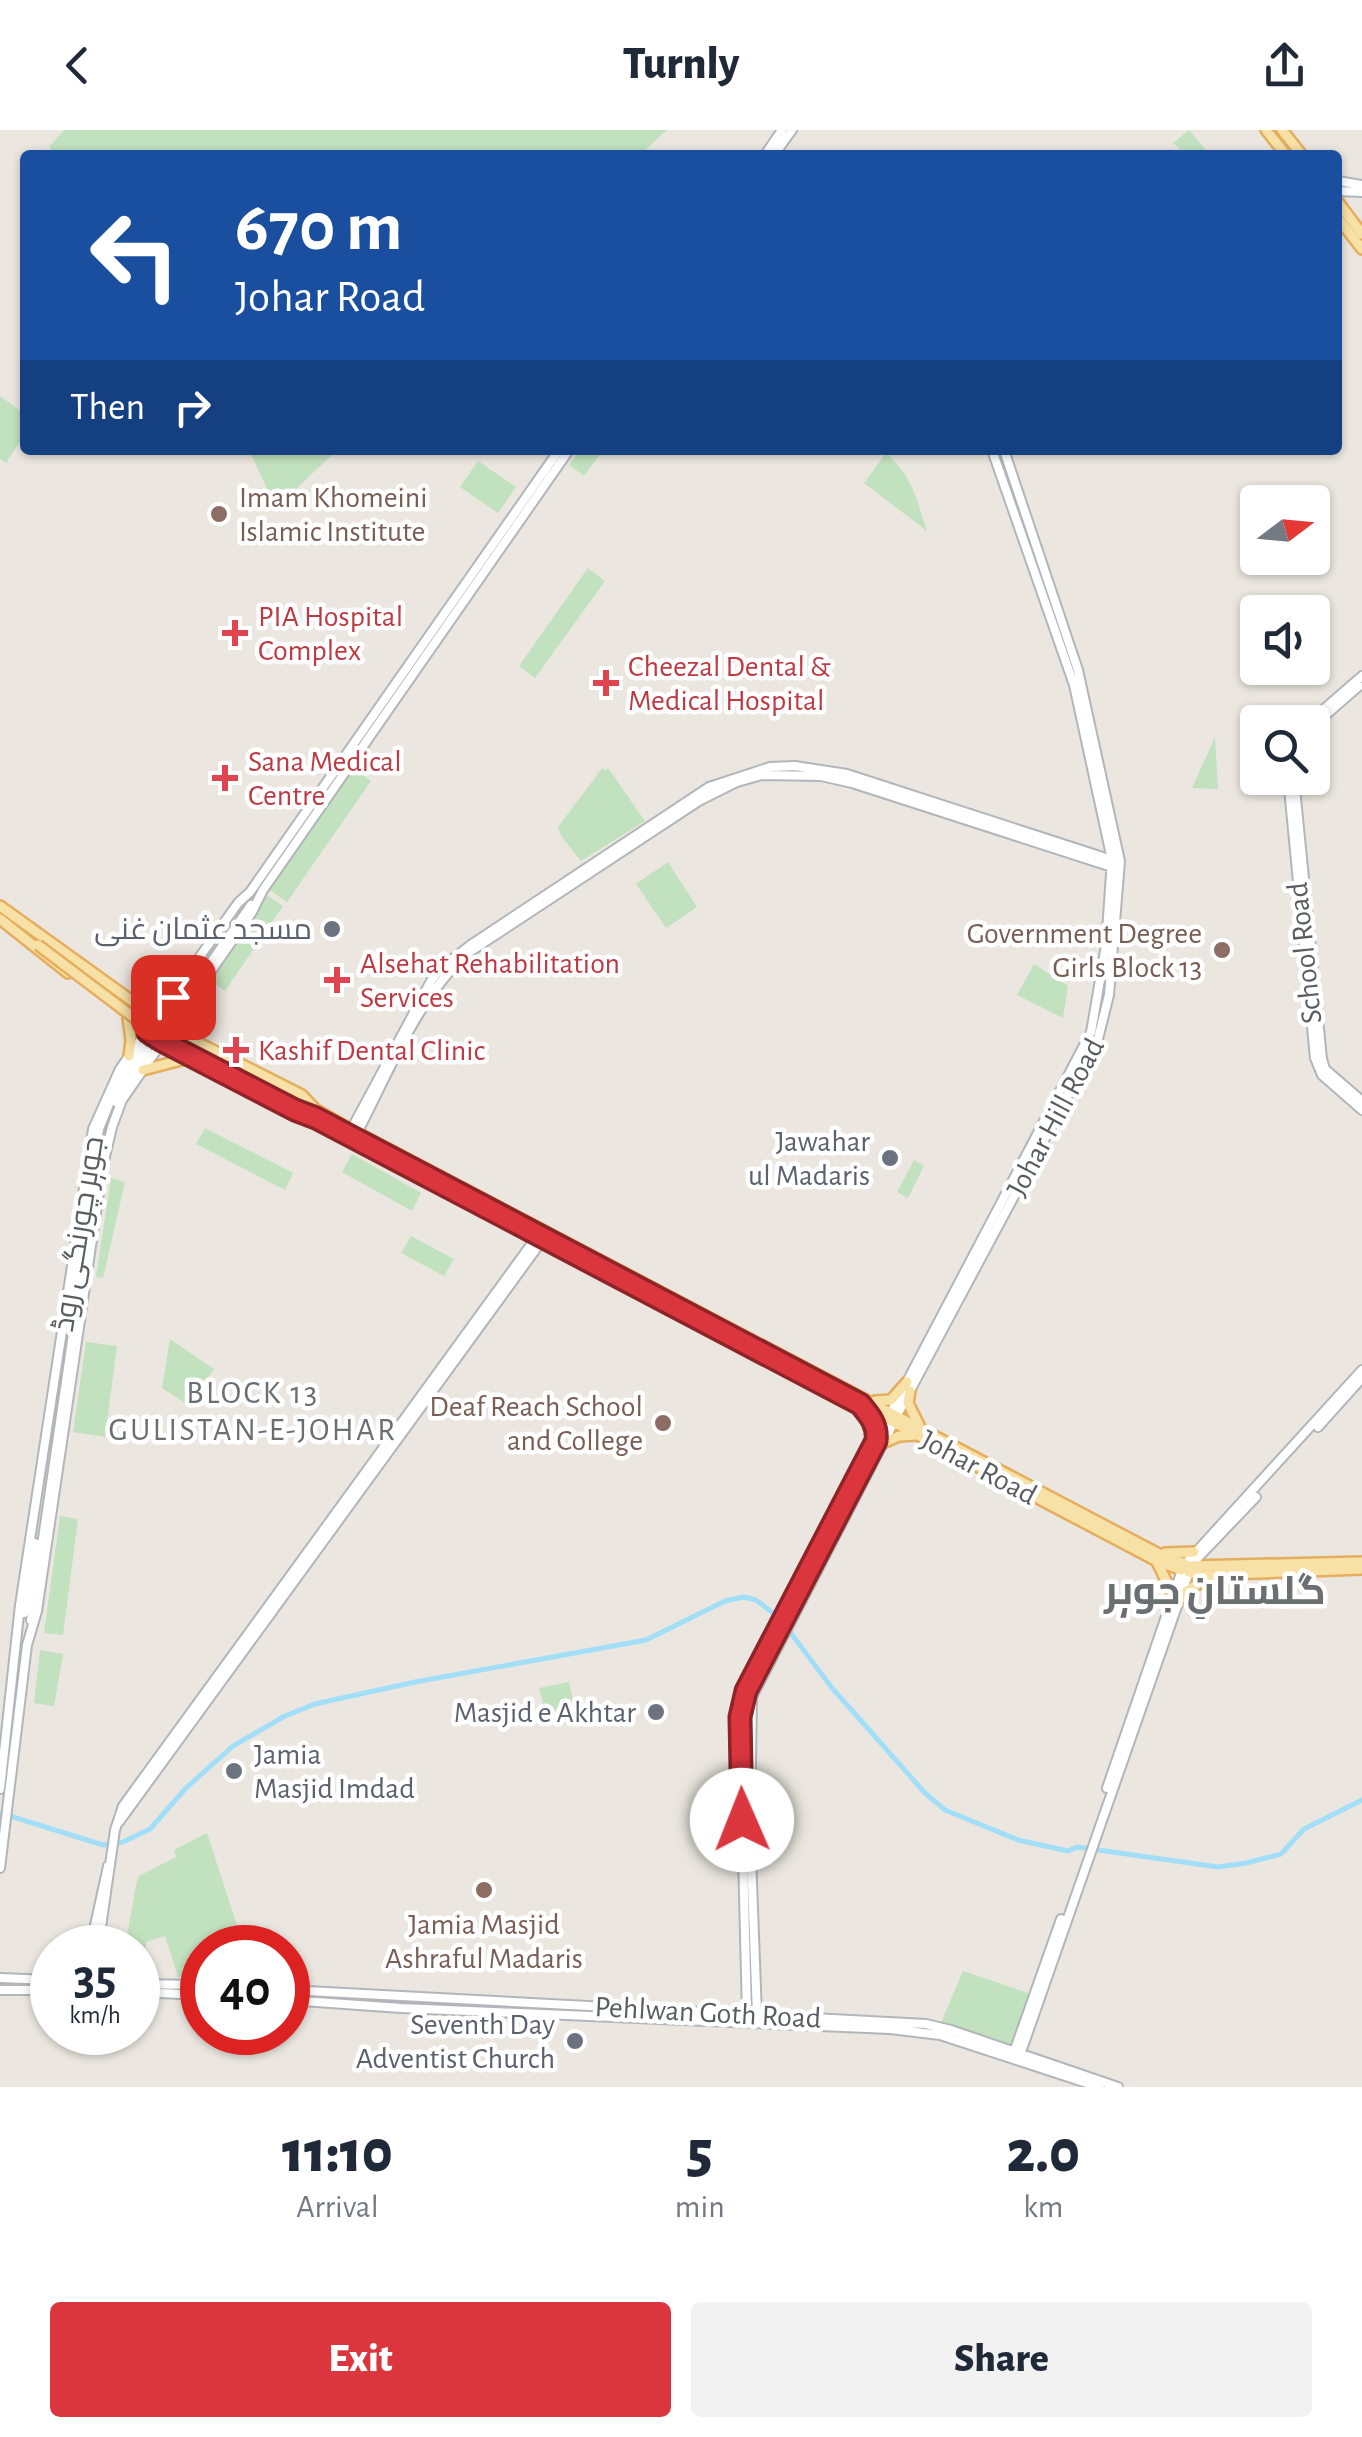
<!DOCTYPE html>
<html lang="en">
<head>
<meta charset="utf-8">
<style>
  body { margin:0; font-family:"Alegreya Sans",Cairo,sans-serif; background:#f2f2f3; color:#1f2937; height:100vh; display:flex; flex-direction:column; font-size:38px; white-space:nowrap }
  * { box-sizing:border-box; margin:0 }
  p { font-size:32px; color:#747a83 }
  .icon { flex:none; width:55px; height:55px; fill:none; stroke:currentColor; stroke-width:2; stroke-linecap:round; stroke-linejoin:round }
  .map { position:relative; height:1957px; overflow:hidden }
  .details { display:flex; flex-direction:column; background:#fff; flex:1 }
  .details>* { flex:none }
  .guide { position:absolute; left:20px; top:20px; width:1322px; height:305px; border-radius:10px; box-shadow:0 2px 8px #0004; background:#1a4fa0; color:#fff; overflow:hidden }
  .needle { width:65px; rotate:74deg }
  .controls { position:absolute; left:1240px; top:355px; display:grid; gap:20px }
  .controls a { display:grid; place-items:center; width:90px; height:90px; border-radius:10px; background:#fff; box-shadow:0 2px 8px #0004; font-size:50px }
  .speed { position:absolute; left:30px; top:1795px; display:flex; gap:20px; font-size:50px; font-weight:700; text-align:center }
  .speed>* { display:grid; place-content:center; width:130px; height:130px; border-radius:50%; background:#fff; box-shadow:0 2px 8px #0004; line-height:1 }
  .speed small { font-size:25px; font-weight:400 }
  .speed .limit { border:15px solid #d22; background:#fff; color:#111 }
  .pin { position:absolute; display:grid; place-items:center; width:85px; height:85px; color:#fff; margin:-42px; border-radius:20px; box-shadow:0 5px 15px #0006 }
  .me { position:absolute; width:110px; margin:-55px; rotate:359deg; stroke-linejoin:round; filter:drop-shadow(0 0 8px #0008) }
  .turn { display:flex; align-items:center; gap:35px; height:210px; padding:0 50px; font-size:45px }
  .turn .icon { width:130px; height:130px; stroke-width:2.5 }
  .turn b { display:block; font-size:70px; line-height:85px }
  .then { display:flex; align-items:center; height:95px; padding:0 50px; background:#0003; gap:20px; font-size:38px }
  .eta { display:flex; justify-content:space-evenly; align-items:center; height:170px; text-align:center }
  .eta b { font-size:60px; font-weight:800; line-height:70px }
  .button { display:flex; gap:20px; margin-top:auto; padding:20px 50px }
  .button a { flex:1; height:115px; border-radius:10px; background:#db363e; color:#fff; font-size:40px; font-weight:800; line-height:115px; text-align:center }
  .button a+a { background:#f2f2f3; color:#1f2937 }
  header { display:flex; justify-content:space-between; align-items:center; height:130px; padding:0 50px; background:#fff; font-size:45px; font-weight:800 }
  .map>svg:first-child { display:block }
  .green { fill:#c2e1be }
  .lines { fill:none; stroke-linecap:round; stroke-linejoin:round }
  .canal { stroke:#a3def8; stroke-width:5 }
  .secondary-tunnel { stroke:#c6c4c0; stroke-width:8; stroke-dasharray:8 4; stroke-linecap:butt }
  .secondary-casing { stroke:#b2b6ba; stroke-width:12 }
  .primary-casing { stroke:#e5ae5e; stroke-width:14 }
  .secondary { stroke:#fff; stroke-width:8 }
  .primary { stroke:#f8e1a7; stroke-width:9 }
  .primary-bridge-casing { stroke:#e5ae5e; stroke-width:14; stroke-linecap:butt }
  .primary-bridge { stroke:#f8e1a7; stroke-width:9 }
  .route-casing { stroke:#8e2328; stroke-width:25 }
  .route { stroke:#db363e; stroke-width:18 }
  .education-dot { fill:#8d6e63; stroke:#fff; stroke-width:4 }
  .health-dot { fill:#e0444e; stroke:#fff; stroke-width:4 }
  .worship-dot { fill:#6b7280; stroke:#fff; stroke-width:4 }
  .labels { text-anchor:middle; stroke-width:9; stroke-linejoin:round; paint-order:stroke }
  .education-label { font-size:30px; fill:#785e54; stroke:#fff; text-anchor:end }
  .health-label { font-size:30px; fill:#be3a42; stroke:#fff; text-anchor:start }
  .worship-label { font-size:30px; fill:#5b616d; stroke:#fff; text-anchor:end }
  .street-label { font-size:30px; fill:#595d60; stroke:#fff }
  .neighbourhood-label { font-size:32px; letter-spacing:2.5px; fill:#6a6f72; stroke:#fff }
  .district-label { font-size:40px; font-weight:bold; fill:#6a6f72; stroke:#fff }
</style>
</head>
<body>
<header><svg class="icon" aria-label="back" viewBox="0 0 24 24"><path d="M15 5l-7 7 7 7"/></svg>Turnly<svg class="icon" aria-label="share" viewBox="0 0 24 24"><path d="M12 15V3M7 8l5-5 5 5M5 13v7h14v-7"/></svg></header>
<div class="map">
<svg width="1362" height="1957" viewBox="0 0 1362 1957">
  <rect width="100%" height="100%" fill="#ebe7e0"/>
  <path class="green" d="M64,0H667L640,25H56L49,17Z
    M1189,0L1210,25H1187L1173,13Z
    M0,266L25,284V304L6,333L0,329Z
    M249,320H337L276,378Z
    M580,320H603L584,346L569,335Z
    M886,323C913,347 916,368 927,401L864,353Z
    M478,331L516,357L498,383L460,357Z
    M588,438L605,451L535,548L519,536Z
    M1215,607L1218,659L1192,658Z
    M603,637L605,641L608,638L645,691L581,731L561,706L558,697Z
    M353,638L371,651L287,772L268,759Z
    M668,732L697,777L666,798L636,754Z
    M265,764L283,776L225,861L207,848Z
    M1034,834L1068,856L1063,888L1017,865Z
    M205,998L293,1043L285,1060L196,1014Z
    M352,1024L421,1063L412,1081L342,1042Z
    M914,1030L924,1036L908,1068L897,1062Z
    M111,1048L125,1052L103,1148L96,1147Z
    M411,1106L454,1129L444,1146L401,1123Z
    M170,1209L214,1239L188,1275L162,1258Z
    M86,1212L117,1216L105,1307L73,1302Z
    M60,1386L78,1389L63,1505L44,1503Z
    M40,1520L63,1524L54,1576L34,1573Z
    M569,1552L574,1576L545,1582L539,1558Z
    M207,1703L244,1817L202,1818V1843L178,1847L165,1806L146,1812V1817L139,1821L140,1830L138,1818L125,1817L136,1755L139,1746L176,1727L174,1720Z
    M963,1841L1031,1864L1009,1919L940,1895Z"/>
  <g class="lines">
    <path class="canal" d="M790,1502L832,1558L925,1663L945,1680L1018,1710L1068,1721L1077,1717L1218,1737L1246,1733L1281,1724L1304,1699L1362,1670
      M0,1683L103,1715L123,1712L150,1699L186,1658L233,1616L285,1586L315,1574L415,1552L646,1510L725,1471L744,1467L756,1470L778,1487"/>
    <path class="secondary-tunnel" d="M142,918L174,874
      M147,921L179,878"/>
    <g class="secondary-casing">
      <path id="secondary" d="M765,25L782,0
        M774,25L792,0
        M1338,51L1362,55
        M1338,61L1362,62
        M1309,592L1362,546
        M1312,597L1359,556
        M1288,648L1315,928L1322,945L1362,980
        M1294,648L1322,929L1325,939L1362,971
        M179,878L251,775
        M116,972L147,921
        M351,1000L431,851L440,839L472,814L709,657L770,637L795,636L847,644L1112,730
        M357,1003C389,943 416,869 468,823L699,671L737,652L762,645L821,646L852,653L1115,738
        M69,1191L99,999L115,959L142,918
        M891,1282L1091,902L1106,815L1112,730L1074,555L992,320
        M897,1285L1098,909L1109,865L1120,731L1078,540L1004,320
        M1318,1297L1362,1248
        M1186,1433L1362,1240
        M1190,1436L1256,1367
        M24,1483L35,1413
        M31,1490L95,1054
        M1107,1658L1182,1440
        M0,1659L20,1475L93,999L120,939L238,773L250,762L559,320
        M119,1692L544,1108
        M0,1738L27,1515L37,1481L103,1035L112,997L122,970L252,782L263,760L569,320
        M90,1818L108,1736
        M98,1818L115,1700L123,1676L538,1105
        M0,1848L52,1850
        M138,1854L202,1855
        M0,1860H52
        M288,1860L926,1894L951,1900L1118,1957
        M138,1862L202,1865
        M288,1870L401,1878L890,1899L940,1905L1099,1957
        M747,1884L740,1607V1587L746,1561L887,1289
        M757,1885L750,1699L752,1567L894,1292
        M1014,1922L1061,1789
        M1020,1925L1189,1442"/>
    </g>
    <g class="primary-casing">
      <path id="primary" d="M1266,0L1286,25
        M1282,0L1302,25
        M1338,72L1362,104
        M1338,88L1362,119
        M0,776L171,899L302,965L315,979L348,998L1157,1423L1185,1434
        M0,789L68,843
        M192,869V895L200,915
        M136,872L149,874L173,867
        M128,888L131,910L129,926
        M175,918L344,1002
        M143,940L189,928
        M375,1019L1157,1431L1182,1440
        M910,1261L908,1273L919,1295
        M875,1271L891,1270L907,1252
        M863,1278L875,1293L876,1311
        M883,1313L899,1306L916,1305
        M1165,1423L1194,1422
        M1157,1432L1173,1465
        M1190,1436L1362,1432
        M1189,1442L1202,1445L1362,1439
        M1178,1471L1187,1461L1209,1447"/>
    </g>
    <use href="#secondary" class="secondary"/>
    <use href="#primary" class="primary"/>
    <g class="primary-bridge-casing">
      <path id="primary-bridge" d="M38,815L157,905L296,975"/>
    </g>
    <use href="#primary-bridge" class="primary-bridge"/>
  </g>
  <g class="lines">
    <g class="route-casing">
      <path id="route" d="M173,867L148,902L162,911L295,980L316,988L860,1274C870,1286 878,1295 876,1311L746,1561L740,1587L742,1690"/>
    </g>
    <use href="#route" class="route"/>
  </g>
  <g class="education-dot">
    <circle cx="219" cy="384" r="10"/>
    <circle cx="1222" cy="820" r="10"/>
    <circle cx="663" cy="1293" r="10"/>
    <circle cx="484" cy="1760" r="10"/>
  </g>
  <g class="health-dot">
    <path d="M230 488h10v10h10v10h-10v10h-10v-10h-10v-10h10z"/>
    <path d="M601 538h10v10h10v10h-10v10h-10v-10h-10v-10h10z"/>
    <path d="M220 633h10v10h10v10h-10v10h-10v-10h-10v-10h10z"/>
    <path d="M332 835h10v10h10v10h-10v10h-10v-10h-10v-10h10z"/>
    <path d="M231 905h10v10h10v10h-10v10h-10v-10h-10v-10h10z"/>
  </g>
  <g class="worship-dot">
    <circle cx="332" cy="799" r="10"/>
    <circle cx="890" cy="1028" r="10"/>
    <circle cx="656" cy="1582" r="10"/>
    <circle cx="234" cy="1641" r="10"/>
    <circle cx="575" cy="1911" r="10"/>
  </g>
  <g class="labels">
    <g class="education-label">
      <text x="239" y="377" text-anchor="start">Imam Khomeini<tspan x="239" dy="34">Islamic Institute</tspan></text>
      <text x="1202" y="813">Government Degree<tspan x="1202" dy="34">Girls Block 13</tspan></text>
      <text x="643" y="1286">Deaf Reach School<tspan x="643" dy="34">and College</tspan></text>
      <text x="484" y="1804" text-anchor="middle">Jamia Masjid<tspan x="484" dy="34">Ashraful Madaris</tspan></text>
    </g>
    <g class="health-label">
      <text x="258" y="496">PIA Hospital<tspan x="258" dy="34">Complex</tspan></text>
      <text x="628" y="546">Cheezal Dental &amp;<tspan x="628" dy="34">Medical Hospital</tspan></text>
      <text x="248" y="641">Sana Medical<tspan x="248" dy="34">Centre</tspan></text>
      <text x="360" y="843">Alsehat Rehabilitation<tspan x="360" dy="34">Services</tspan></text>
      <text x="258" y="930">Kashif Dental Clinic</text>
    </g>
    <g class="worship-label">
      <text x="312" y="809">مسجد عثمان غنی</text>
      <text x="870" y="1021">Jawahar<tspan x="870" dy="34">ul Madaris</tspan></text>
      <text x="636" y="1592">Masjid e Akhtar</text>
      <text x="254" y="1634" text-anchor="start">Jamia<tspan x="254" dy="34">Masjid Imdad</tspan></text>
      <text x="555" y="1904">Seventh Day<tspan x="555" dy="34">Adventist Church</tspan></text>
    </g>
    <g class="street-label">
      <text transform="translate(1304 823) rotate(-96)" y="10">School Road</text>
      <text transform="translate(1055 987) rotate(-62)" y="10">Johar Hill Road</text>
      <text transform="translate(78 1104) rotate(-81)" y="10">جوہر چورنگی روڈ</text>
      <text transform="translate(979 1337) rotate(28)" y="10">Johar Road</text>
      <text transform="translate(708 1882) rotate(3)" y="10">Pehlwan Goth Road</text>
    </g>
    <g class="neighbourhood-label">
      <text x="253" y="1273">BLOCK 13<tspan x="253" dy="37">GULISTAN-E-JOHAR</tspan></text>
    </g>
    <g class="district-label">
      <text x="1215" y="1474">گلستانِ جوہر</text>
    </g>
  </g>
</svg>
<div class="controls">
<a><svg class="needle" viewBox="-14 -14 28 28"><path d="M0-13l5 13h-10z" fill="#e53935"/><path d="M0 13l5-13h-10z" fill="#747a83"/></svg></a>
<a><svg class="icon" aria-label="sound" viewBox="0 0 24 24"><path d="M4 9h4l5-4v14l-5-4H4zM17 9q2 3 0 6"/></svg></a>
<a><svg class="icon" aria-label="search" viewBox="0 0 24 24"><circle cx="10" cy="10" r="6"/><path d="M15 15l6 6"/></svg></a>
</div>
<div class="speed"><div>35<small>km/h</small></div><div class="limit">40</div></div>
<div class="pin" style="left:173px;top:867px;background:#d93025"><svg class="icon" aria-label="arrive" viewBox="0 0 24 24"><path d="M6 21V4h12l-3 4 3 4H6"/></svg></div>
<svg class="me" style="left:742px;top:1690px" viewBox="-20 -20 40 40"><circle r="19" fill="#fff"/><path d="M0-13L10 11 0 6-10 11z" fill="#db363e"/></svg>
<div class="guide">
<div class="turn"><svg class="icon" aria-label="left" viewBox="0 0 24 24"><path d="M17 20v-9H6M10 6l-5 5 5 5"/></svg><div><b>670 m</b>Johar Road</div></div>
<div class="then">Then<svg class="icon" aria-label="right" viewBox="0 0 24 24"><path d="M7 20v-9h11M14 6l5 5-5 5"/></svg></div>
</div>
</div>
<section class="details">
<div class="eta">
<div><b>11:10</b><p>Arrival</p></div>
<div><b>5</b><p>min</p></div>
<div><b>2.0</b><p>km</p></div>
</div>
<div class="button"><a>Exit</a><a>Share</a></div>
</section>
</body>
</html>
